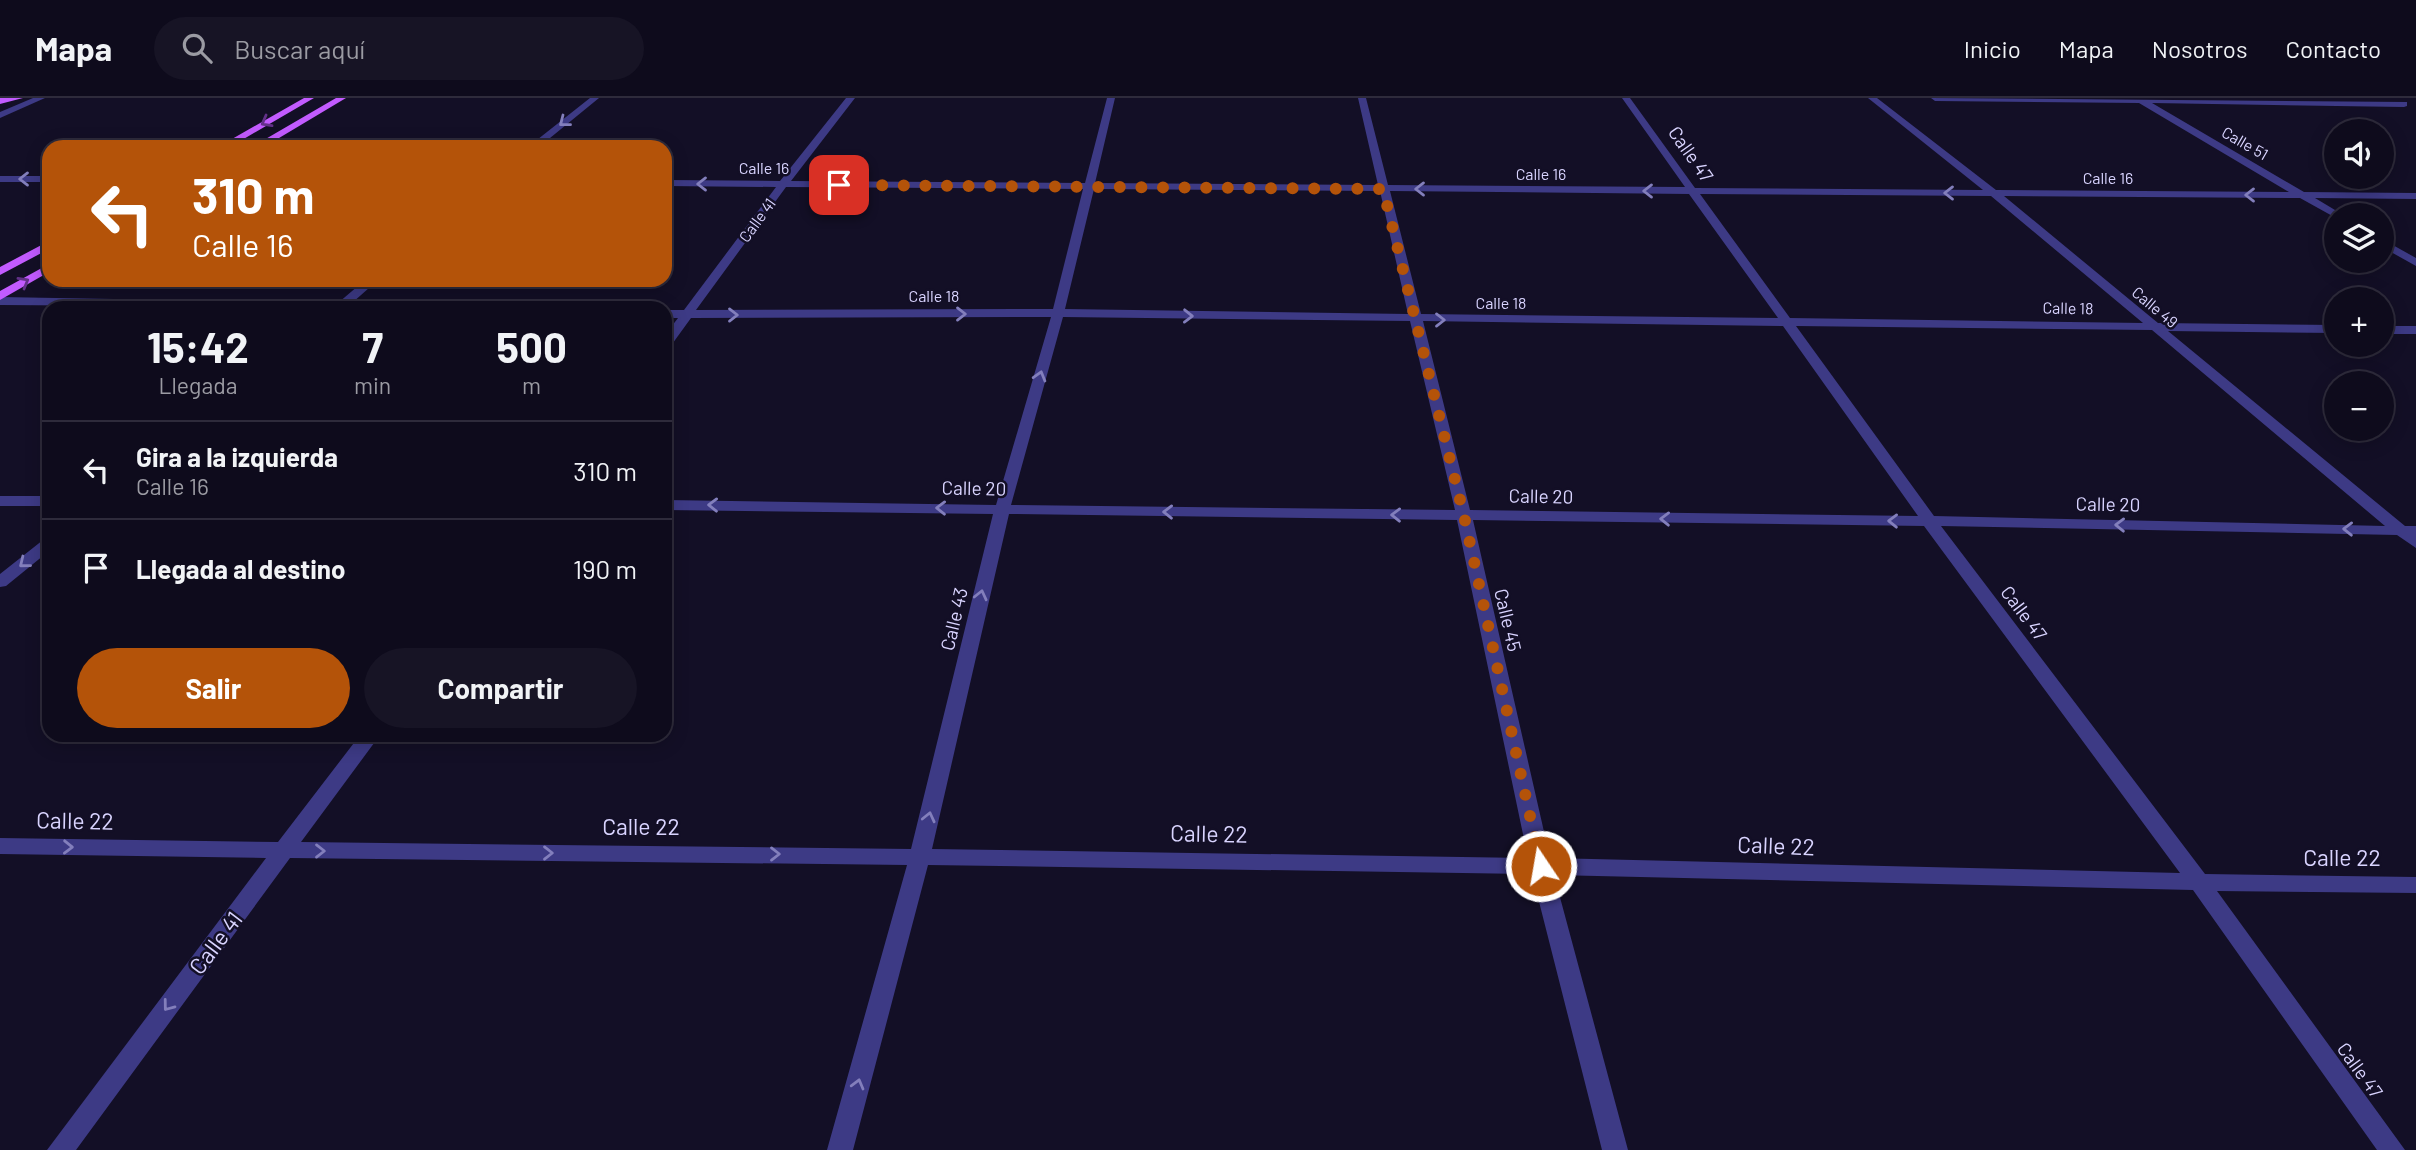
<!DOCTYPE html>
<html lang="es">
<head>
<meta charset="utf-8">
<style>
  body { margin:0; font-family:Barlow,sans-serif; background:#171425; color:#f1f3f6; height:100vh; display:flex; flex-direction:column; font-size:26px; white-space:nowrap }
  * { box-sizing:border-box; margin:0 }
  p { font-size:23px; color:#9b9ba3 }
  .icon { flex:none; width:38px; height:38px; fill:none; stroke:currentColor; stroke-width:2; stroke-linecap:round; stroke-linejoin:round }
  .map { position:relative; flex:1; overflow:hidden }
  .side { position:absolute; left:42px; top:203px; width:630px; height:441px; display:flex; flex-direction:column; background:#0e0b1c; border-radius:21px; box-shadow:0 4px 18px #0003,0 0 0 2px #2e2b3b }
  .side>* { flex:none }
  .top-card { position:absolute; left:42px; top:42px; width:630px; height:147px; border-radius:21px; box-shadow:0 4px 18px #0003,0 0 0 2px #2e2b3b; background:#b45309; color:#fff; overflow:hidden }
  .tools { position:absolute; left:2324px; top:21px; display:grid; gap:14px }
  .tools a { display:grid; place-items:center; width:70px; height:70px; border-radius:50%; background:#0e0b1c; box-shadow:0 4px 18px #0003,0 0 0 2px #2e2b3b; font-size:35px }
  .pin { position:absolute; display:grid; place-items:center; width:60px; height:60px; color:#fff; margin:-30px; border-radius:14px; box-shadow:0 4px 10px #0006 }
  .me { position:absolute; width:77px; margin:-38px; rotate:348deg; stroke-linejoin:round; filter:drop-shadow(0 0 5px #0008) }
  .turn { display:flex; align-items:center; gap:24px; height:147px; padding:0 35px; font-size:32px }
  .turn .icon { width:91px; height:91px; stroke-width:2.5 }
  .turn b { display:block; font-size:49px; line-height:60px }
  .eta { display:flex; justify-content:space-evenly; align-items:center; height:119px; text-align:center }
  .eta b { font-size:42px; font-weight:700; line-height:49px }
  .action { display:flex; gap:14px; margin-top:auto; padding:14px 35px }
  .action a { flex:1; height:80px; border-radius:42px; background:#b45309; color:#fff; font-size:28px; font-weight:700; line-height:80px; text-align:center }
  .action a+a { background:#171425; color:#f1f3f6 }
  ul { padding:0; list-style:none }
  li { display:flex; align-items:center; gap:21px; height:98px; padding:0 35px; border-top:2px solid #2e2b3b }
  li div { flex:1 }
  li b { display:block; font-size:26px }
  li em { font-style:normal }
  header { display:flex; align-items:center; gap:42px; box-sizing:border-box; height:98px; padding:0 35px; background:#0e0b1c; border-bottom:2px solid #2e2b3b }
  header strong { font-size:33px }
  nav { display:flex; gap:38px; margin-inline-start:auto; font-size:24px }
  .search { width:490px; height:63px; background:#171425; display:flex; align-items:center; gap:18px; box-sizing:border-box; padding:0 24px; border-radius:38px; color:#9b9ba3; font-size:26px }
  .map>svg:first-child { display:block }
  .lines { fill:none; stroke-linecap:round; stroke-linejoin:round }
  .minor { fill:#3d3a85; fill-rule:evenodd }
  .major { fill:#c25bff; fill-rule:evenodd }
  .oneway { stroke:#623188 }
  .oneway2 { stroke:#837fbc }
  .route { stroke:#b45309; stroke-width:12; stroke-dasharray:0 21.6 }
  .labels { text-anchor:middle; stroke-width:5; stroke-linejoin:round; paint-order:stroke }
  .far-street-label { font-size:16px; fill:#d9d4ff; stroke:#130f26 }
  .street-label { font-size:19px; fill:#d9d4ff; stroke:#130f26 }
  .near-street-label { font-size:23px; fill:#d9d4ff; stroke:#130f26 }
</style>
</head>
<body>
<header>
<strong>Mapa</strong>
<div class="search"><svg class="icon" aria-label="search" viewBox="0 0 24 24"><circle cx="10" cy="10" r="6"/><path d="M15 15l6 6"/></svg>Buscar aquí</div>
<nav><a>Inicio</a><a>Mapa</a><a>Nosotros</a><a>Contacto</a></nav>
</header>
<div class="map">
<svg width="2416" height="1052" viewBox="0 0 2416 1052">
  <rect width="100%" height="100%" fill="#130f26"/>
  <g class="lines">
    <path class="minor" d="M33,0H45L0,20V14Z
      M590,0H599L539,49H528Z
      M846,0H855L791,83L1085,85L1107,0H1115L1095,85L1378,87L1358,0H1366L1388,87L1685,89L1622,0H1630L1695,90L1983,92L1868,0H1877L1996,92L2289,94L2139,5L1935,3L1931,0L2407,4V8L2404,9L2152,5L2304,94L2416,95V101L2315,100L2340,115L2341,117H2336V120L2300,100L2004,98L2158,225L2336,227V235L2168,233L2405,428H2416V450L2397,437L1941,428L2205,776L2416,779V795L2217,793L2405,1052H2377L2193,792L1554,777L1628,1052H1602L1532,776L928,767L853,1052H827L907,767L290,760L76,1052H47L266,760L0,756V740L278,744L360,637H380L301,744L911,751L993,416L665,412V402L996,407L1051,219L691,220L670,249L665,250V237L678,220H665V212H684L776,89L665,88V82L780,83ZM786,89L1083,91L1053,211L696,212ZM1094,91L1380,93L1408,216L1065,211ZM1390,93L1689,96L1778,220L1421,216ZM1700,96L1991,98L2143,225L1790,220ZM1063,219L1410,223L1455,412L1011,407ZM1423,223L1783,228L1918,418L1470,412ZM1796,228L2152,232L2385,428L1934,418ZM1009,416L1457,422L1528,760L932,751ZM1473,422L1924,428L2180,775L1550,760Z
      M0,78H49V84H0Z
      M2382,141L2416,160V168L2382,149Z
      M365,182H378L352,205L444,206L450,210L0,207V199L338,205Z
      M2382,228H2416V236H2382Z
      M0,398H49V408H0Z
      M49,440V453L6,488L0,489V476L43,442Z"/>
    <path class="major" d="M0,0H23L0,6Z
      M304,0H314L230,49H218Z
      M336,0H346L264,49H252Z
      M49,143V151L0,177V169Z
      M49,166V174L0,202V193Z"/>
  </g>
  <defs><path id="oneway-chevron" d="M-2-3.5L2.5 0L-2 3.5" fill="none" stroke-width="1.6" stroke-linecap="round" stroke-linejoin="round" transform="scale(1.75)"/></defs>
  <g class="oneway">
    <use href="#oneway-chevron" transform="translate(266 24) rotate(151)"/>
    <use href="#oneway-chevron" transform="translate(24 184) rotate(-30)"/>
  </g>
  <g class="oneway2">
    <use href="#oneway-chevron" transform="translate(564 24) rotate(142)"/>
    <use href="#oneway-chevron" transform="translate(24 81) rotate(-180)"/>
    <use href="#oneway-chevron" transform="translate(702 86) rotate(-180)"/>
    <use href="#oneway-chevron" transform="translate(1420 91) rotate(-180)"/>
    <use href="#oneway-chevron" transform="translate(1648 93) rotate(-180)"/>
    <use href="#oneway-chevron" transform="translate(1949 95) rotate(-180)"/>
    <use href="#oneway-chevron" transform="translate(2250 97) rotate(-180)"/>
    <use href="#oneway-chevron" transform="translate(961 216)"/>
    <use href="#oneway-chevron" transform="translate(733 217)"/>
    <use href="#oneway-chevron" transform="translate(1188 218) rotate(1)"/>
    <use href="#oneway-chevron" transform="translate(1440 222)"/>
    <use href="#oneway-chevron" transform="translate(1040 278) rotate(-74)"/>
    <use href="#oneway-chevron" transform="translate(713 407) rotate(-179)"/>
    <use href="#oneway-chevron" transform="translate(941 410) rotate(-179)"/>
    <use href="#oneway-chevron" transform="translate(1168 414) rotate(-179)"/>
    <use href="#oneway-chevron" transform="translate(1396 417) rotate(-179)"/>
    <use href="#oneway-chevron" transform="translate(1665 421) rotate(-179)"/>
    <use href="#oneway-chevron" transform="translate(1893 423) rotate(-179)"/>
    <use href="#oneway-chevron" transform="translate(2120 427) rotate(-179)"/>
    <use href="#oneway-chevron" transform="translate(2348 431) rotate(-179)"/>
    <use href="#oneway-chevron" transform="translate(24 465) rotate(141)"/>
    <use href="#oneway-chevron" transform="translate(981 497) rotate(-77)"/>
    <use href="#oneway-chevron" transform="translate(929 719) rotate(-77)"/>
    <use href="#oneway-chevron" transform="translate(68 749) rotate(1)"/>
    <use href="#oneway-chevron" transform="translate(320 753)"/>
    <use href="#oneway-chevron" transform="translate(548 755)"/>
    <use href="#oneway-chevron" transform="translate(775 756)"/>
    <use href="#oneway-chevron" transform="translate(168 908) rotate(127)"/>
    <use href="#oneway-chevron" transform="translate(858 986) rotate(-75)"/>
  </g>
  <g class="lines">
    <path class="route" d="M839,87L1383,91L1464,418L1541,768"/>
  </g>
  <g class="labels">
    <g class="far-street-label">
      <text transform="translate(2245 45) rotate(30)" y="6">Calle 51</text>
      <text x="764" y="76">Calle 16</text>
      <text x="1541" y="82">Calle 16</text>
      <text x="2108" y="86">Calle 16</text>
      <text transform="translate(757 122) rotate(-54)" y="6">Calle 41</text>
      <text x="934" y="204">Calle 18</text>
      <text x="1501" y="211">Calle 18</text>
      <text transform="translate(2155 209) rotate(40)" y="6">Calle 49</text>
      <text transform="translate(2068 210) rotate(1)" y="6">Calle 18</text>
    </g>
    <g class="street-label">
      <text transform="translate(1691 56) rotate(55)" y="7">Calle 47</text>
      <text transform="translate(974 390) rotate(1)" y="7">Calle 20</text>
      <text transform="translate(1541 398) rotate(1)" y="7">Calle 20</text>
      <text transform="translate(2108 406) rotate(1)" y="7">Calle 20</text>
      <text transform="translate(2024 515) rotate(53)" y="7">Calle 47</text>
      <text transform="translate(954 521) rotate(-77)" y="7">Calle 43</text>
      <text transform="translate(1508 522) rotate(77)" y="7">Calle 45</text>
      <text transform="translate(2360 972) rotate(54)" y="7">Calle 47</text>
    </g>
    <g class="near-street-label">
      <text transform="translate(75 723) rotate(1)" y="8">Calle 22</text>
      <text x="641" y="737">Calle 22</text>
      <text transform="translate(1209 736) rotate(1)" y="8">Calle 22</text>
      <text transform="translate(1776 748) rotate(2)" y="8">Calle 22</text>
      <text x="2342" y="768">Calle 22</text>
      <text transform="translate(216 845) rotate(-53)" y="8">Calle 41</text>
    </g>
  </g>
</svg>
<div class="tools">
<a><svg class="icon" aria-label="sound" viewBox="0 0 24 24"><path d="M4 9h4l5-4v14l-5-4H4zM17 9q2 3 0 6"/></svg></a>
<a><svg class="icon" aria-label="layers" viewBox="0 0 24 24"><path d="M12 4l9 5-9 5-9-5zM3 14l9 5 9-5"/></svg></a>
<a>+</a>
<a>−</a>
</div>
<div class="pin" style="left:839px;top:87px;background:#d93025"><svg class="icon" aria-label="arrive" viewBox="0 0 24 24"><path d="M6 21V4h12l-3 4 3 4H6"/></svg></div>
<svg class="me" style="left:1541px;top:768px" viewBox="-20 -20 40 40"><circle r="17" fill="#b45309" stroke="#fff" stroke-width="3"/><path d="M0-11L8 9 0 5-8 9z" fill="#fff"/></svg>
<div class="top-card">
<div class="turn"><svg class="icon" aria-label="left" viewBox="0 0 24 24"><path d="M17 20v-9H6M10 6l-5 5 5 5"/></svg><div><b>310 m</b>Calle 16</div></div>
</div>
<section class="side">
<div class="eta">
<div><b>15:42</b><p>Llegada</p></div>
<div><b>7</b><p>min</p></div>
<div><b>500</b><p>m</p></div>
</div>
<ul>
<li><svg class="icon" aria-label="left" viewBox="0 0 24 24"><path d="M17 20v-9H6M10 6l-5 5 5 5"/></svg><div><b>Gira a la izquierda</b><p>Calle 16</p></div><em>310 m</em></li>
<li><svg class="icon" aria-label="arrive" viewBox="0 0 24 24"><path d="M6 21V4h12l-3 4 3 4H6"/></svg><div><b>Llegada al destino</b></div><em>190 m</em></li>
</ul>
<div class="action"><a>Salir</a><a>Compartir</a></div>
</section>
</div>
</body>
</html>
